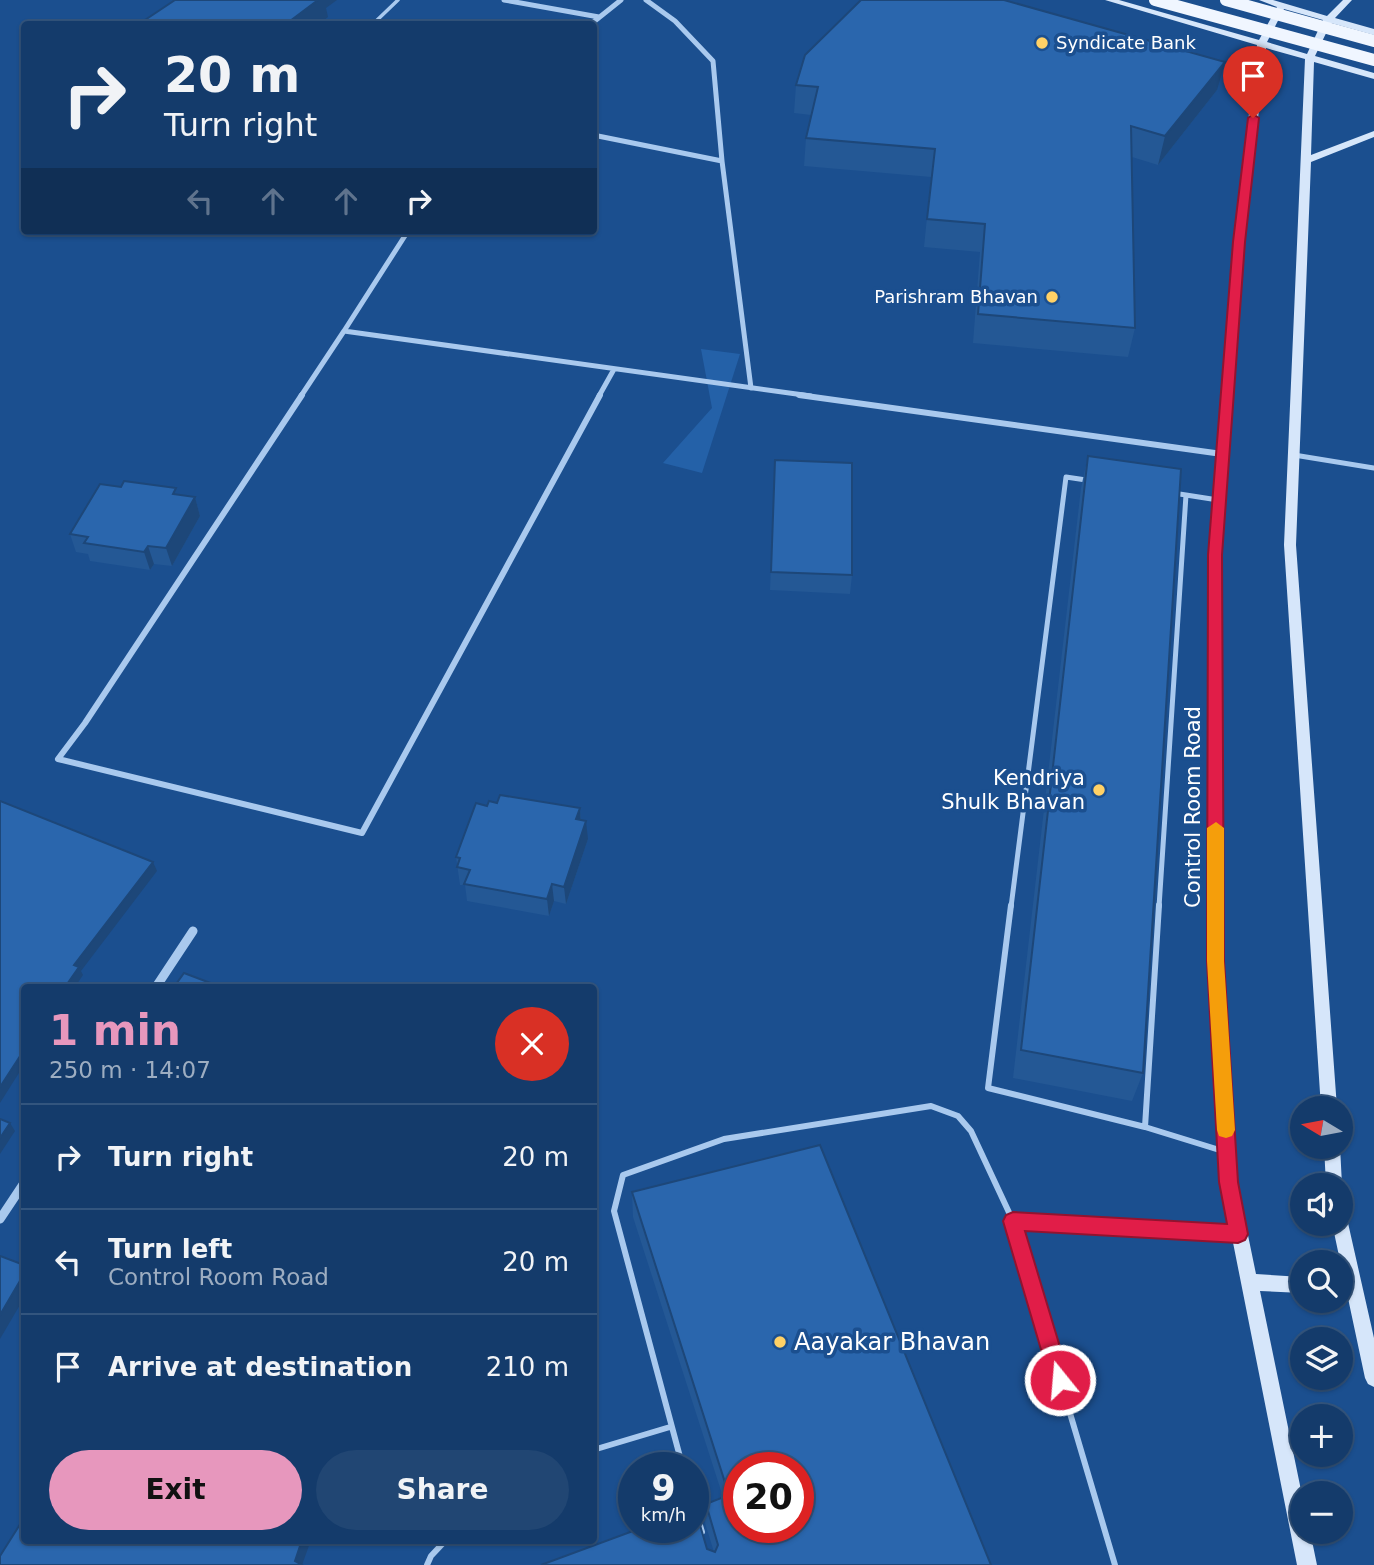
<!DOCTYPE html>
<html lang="en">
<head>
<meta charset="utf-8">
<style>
  body { margin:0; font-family:"DejaVu Sans",sans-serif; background:#214673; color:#f1f3f6; height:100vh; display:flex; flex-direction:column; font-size:26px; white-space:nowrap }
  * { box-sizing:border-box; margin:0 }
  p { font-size:23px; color:#9dadc1 }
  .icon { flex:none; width:38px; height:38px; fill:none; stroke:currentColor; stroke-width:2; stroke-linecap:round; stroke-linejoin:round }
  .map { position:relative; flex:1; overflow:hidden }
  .sheet { position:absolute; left:21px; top:984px; width:576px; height:560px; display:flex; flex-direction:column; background:#143b6b; border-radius:7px; box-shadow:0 2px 5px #0004,0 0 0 2px #33557e }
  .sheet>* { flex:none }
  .top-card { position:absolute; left:21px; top:21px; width:576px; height:214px; border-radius:7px; box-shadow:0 2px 5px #0004,0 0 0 2px #33557e; background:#143b6b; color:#f1f3f6; overflow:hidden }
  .needle { width:46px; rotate:280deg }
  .fabs { position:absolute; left:1290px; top:1096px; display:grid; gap:14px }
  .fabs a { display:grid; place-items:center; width:63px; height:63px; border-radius:50%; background:#143b6b; box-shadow:0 2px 5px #0004,0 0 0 2px #33557e; font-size:35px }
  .speed { position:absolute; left:618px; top:1452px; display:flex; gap:14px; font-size:35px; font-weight:700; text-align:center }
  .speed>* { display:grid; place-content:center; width:91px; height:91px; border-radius:50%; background:#143b6b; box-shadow:0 2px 5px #0004,0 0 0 2px #33557e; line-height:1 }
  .speed small { font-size:18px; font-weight:400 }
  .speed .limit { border:10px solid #d22; background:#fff; color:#111 }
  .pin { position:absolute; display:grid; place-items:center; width:60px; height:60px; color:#fff; margin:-72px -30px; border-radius:50% 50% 50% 0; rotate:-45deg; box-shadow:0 0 7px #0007 }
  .pin .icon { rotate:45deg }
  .me { position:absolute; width:77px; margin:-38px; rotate:343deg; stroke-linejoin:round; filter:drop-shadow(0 0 5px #0008) }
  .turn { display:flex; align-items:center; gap:24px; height:147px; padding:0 28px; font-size:32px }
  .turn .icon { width:91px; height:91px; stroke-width:2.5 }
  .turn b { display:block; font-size:49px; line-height:60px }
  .lanes { display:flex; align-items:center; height:66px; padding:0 28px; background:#0003; justify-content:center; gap:35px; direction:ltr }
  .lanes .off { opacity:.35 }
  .round { display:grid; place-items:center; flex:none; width:74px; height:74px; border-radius:37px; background:#214673 }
  .headline { display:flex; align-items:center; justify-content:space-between; height:119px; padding:0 28px }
  h1 { font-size:42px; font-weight:600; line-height:52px; color:#e797bd }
  .cta { display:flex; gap:14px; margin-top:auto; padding:14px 28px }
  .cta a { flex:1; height:80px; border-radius:42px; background:#e797bd; color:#111; font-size:28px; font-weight:600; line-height:80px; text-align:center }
  .cta a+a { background:#214673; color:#f1f3f6 }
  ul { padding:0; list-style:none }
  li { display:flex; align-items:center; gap:21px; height:105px; padding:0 28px; border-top:2px solid #33557e }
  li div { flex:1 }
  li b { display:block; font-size:26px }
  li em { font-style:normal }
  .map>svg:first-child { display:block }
  .green { fill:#2461a8 }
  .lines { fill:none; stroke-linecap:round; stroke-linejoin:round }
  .lane-far2 { stroke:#a9c9ee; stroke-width:3.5 }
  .lane-far1 { stroke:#a9c9ee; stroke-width:5 }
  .lane { stroke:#a9c9ee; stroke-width:6 }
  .street-far2 { stroke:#a9c9ee; stroke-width:5 }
  .street-far1 { stroke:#a9c9ee; stroke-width:6 }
  .street { stroke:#a9c9ee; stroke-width:9 }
  .secondary { fill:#d6e6fa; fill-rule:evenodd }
  .primary-bridge { stroke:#f0f6ff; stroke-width:12 }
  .wall { fill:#245895 }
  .shaded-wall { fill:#1d4779 }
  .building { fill:#2a66ad; stroke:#1d4779; stroke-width:2; fill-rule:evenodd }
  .route { fill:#e11d48; stroke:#92132f; stroke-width:2 }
  .slow { fill:#f59e0b }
  .poi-dot { fill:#ffd166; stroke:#1b4f8f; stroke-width:2.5 }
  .labels { text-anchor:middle; stroke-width:7; stroke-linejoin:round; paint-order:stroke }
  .far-poi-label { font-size:18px; fill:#fff; stroke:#1b4f8f; text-anchor:start }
  .poi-label { font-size:21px; fill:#fff; stroke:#1b4f8f; text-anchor:end }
  .street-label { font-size:21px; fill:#fff; stroke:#1b4f8f }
  .near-poi-label { font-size:24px; fill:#fff; stroke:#1b4f8f; text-anchor:start }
</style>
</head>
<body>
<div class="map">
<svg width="1374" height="1565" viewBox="0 0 1374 1565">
  <rect width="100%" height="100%" fill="#1b4f8f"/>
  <path class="green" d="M701,349L740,354L702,473L663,463L712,408Z"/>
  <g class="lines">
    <path class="lane-far2" d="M373,24L398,0"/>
    <path class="lane-far1" d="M1294,455L1374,468
      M1186,495L1218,500
      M1011,907L1066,477L1186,495L1159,907"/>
    <path class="lane" d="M1011,905L988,1088L1145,1127L1159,905
      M1145,1127L1226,1152
      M1013,1221L1237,1234
      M593,1450L670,1427
      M683,1468L614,1211L623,1175L724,1139L931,1106L958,1116L971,1131L1013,1221L1115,1565
      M693,1502L702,1532
      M427,1565L431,1556L446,1540"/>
    <path class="street-far2" d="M504,0L599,17
      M646,0L675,21L713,61L722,161L751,388
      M591,24L621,0
      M593,135L722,161
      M408,231L344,331L811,396
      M301,396L344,331
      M599,396L613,371"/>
    <path class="street-far1" d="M302,395L85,723L58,759L362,833L600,395
      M799,395L1222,454"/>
    <path class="street" d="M156,987L193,931
      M0,1219L24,1183"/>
    <path class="secondary" d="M1105,0H1119L1259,40L1277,7L1259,0H1273L1327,16L1343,0H1352L1335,18L1374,29V35L1331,23L1315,56L1374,73V79L1314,62L1311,155L1374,131V137L1311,162L1296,545L1337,1108H1321L1284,545L1305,59L1266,48L1244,242L1221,555L1224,961L1237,1182L1256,1274L1302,1277V1293L1260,1291L1302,1495V1531H1310L1317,1565H1297L1221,1182L1208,961L1209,555L1234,242L1257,45ZM1284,9L1323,20L1307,54L1267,42Z
      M1324,1146H1340L1342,1185L1340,1189V1185H1326Z
      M1340,1215L1346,1217L1348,1223L1374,1338V1387L1368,1384L1365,1378L1332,1223H1340Z"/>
    <path class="primary-bridge" d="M1155,0L1374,60
      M1226,0L1374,41"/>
  </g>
  <path class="wall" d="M796,85L1217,90L1158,165L1132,157L1135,328L1128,357L973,343L980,252L924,247L931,177L804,166L806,138L811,115L794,113Z
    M1088,456L1143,1073L1132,1101L1013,1078L1081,488Z
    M775,460L852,575L850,594L770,590Z
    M178,495L195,497L200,516L172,566L154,564L150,570L90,561L88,554L76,552L70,534Z
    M497,803L580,808L581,820L588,839L566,904L554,901L549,916L467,901L465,885H460L456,857L487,806Z
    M632,1192L991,1565H541L707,1549L714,1552L705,1523L706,1504L723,1497L633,1217Z"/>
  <path class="shaded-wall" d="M315,0H337L326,8L328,17L319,24H286Z
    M1225,62L1217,90L1158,165L1165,136Z
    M195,497L200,516L172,566L166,548Z
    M148,546L154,564L150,570L144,552Z
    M580,808L581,826L576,819Z
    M586,821L588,839L566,904L564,887Z
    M153,862L157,871L81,971L83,975L75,987H65L74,965Z
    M552,884L554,901L549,916L547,899Z
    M24,1050V1065L0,1103V1087Z
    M10,1123L15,1131L0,1154V1138Z
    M24,1274V1298L0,1339V1315Z
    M302,1540H311L302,1565L295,1561Z"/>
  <path class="building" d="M175,0H318L286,24H139Z
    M861,0H1004L1225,62L1165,136L1131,126L1135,328L978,314L985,224L927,219L935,149L806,138L818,87L796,85L805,55Z
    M1088,456L1181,469L1143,1073L1021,1050Z
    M775,460L852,463V575L771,572Z
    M124,481L176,488L173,494L195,497L166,548L148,546L144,552L84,543L88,537L70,534L100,484L121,487Z
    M500,795L580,808L576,819L586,821L564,887L552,884L547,899L464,884L470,870L457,867L460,858L456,857L476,803L487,806L489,801L497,803Z
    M0,801L153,862L74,965L79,967L65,987H24V1050L0,1087Z
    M184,973L221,987H174Z
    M0,1119L10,1123L0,1138Z
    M820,1145L991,1565H541L641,1528H693V1509L695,1508L707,1549L715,1552L718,1545L706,1504L729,1495L632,1192ZM738,1468H798V1528H738Z
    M0,1256L24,1265V1274L0,1315Z
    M24,1518V1540H302L295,1561L302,1565H0V1556Z"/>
  <path class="route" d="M1253,114L1259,118L1245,242L1222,555L1224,961L1238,1182L1248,1234L1245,1240L1238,1243L1025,1231L1070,1380L1067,1387L1060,1390L1053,1387L1050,1380L1003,1221L1006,1215L1013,1212L1227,1224L1219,1182L1207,961L1208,555L1233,242L1248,118Z"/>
  <path class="slow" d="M1216,822L1224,828V961L1235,1130L1232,1136L1226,1138L1219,1136L1217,1130L1207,961V828Z"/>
  <g class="poi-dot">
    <circle cx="1042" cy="43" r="7"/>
    <circle cx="1052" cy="297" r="7"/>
    <circle cx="1099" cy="790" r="7"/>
    <circle cx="780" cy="1342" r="7"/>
  </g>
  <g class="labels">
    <g class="far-poi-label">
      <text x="1056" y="49">Syndicate Bank</text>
      <text x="1038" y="303" text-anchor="end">Parishram Bhavan</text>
    </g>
    <g class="poi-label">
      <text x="1085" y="785">Kendriya<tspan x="1085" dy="24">Shulk Bhavan</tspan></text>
    </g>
    <g class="street-label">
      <text transform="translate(1193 807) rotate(-90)" y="7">Control Room Road</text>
    </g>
    <g class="near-poi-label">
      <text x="794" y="1350">Aayakar Bhavan</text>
    </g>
  </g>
</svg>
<div class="fabs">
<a><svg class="needle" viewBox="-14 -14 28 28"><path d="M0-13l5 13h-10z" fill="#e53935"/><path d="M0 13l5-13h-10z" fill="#9dadc1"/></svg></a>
<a><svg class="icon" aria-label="sound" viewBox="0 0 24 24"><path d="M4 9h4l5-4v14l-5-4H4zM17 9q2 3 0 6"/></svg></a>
<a><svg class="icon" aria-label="search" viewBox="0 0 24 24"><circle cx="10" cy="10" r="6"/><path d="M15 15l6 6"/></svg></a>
<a><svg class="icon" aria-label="layers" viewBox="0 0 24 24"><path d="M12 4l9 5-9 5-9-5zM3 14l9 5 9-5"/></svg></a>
<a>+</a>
<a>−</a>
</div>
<div class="speed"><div>9<small>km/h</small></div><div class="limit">20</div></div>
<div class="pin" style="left:1253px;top:118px;background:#d93025"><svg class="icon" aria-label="arrive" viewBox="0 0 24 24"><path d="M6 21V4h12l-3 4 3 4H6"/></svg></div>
<svg class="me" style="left:1060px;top:1380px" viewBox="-20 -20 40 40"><circle r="17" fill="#e11d48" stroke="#fff" stroke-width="3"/><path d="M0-11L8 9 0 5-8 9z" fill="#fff"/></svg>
<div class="top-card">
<div class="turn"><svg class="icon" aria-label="right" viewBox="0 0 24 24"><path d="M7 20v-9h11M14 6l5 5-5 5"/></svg><div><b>20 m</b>Turn right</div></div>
<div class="lanes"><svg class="icon off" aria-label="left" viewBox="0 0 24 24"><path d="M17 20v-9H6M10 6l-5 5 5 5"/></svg><svg class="icon off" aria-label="ahead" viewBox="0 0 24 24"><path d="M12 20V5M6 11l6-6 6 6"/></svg><svg class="icon off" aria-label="ahead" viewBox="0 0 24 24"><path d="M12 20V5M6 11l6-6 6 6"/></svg><svg class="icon" aria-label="right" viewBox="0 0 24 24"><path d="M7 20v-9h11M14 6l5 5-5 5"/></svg></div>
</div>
<section class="sheet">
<div class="headline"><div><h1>1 min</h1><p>250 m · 14:07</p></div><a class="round" style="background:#d93025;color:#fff"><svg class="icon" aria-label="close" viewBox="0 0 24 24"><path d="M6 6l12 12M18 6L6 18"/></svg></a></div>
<ul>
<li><svg class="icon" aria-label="right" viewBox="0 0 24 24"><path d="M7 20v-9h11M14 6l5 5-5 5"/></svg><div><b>Turn right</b></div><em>20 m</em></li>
<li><svg class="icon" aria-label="left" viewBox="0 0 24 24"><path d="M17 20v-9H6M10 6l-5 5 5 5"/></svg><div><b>Turn left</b><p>Control Room Road</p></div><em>20 m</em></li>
<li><svg class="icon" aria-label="arrive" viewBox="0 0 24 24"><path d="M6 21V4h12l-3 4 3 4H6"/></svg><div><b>Arrive at destination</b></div><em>210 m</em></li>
</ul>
<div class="cta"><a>Exit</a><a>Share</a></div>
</section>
</div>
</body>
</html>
